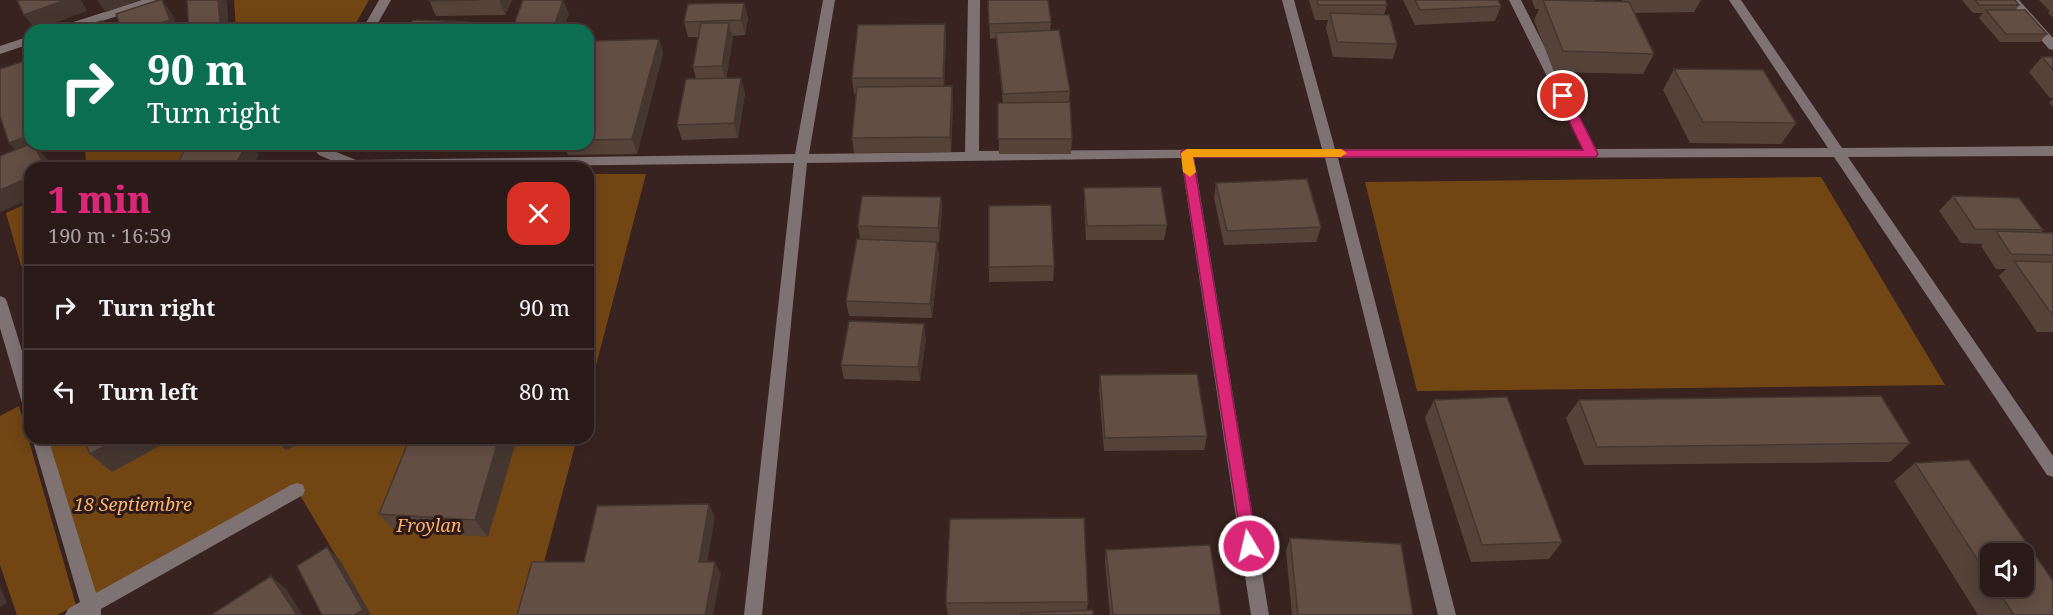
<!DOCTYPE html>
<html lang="en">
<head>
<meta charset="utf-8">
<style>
  body { margin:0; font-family:"Noto Serif",serif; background:#322321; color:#f1f3f6; height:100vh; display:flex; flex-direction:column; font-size:22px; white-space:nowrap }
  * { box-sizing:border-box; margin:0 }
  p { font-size:20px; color:#a5a1a2 }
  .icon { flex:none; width:33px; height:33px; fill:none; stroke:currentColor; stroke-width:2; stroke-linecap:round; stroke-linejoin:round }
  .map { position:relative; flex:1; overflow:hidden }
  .drawer { position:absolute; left:24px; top:162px; width:570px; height:282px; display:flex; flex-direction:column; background:#2a1a18; border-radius:18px; box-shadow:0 3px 15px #0003,0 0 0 2px #463837 }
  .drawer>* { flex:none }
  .top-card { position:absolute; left:24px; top:24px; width:570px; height:126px; border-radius:18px; box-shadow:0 3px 15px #0003,0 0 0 2px #463837; background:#0b6e4f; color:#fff; overflow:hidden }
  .controls { position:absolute; left:1980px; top:543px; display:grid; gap:12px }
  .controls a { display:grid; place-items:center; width:54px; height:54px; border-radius:12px; background:#2a1a18; box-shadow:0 3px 15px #0003,0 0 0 2px #463837; font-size:30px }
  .pin { position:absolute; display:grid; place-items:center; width:51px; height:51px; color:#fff; margin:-26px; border:3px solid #fff; border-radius:50%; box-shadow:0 2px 6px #0007 }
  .me { position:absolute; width:66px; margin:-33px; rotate:351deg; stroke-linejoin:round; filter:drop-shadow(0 0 4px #0008) }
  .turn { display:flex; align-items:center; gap:21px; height:126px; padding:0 24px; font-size:27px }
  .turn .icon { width:78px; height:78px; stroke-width:2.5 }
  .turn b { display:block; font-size:42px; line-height:51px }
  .round { display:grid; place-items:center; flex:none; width:63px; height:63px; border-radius:18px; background:#322321 }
  .headline { display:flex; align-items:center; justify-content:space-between; height:102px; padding:0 24px }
  h1 { font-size:36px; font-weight:800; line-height:45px; color:#db2777 }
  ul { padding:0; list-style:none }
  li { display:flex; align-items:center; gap:18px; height:84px; padding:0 24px; border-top:2px solid #463837 }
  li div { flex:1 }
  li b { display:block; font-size:22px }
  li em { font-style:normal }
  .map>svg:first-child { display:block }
  .green { fill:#724613 }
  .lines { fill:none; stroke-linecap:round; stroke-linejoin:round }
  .minor { fill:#7e7273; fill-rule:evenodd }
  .wall { fill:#55433a; fill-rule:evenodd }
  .shaded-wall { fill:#453730 }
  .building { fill:#634e44; stroke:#453730; stroke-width:1.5 }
  .route { fill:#db2777; stroke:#8e194d; stroke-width:1.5 }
  .slow { fill:#f59e0b }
  .labels { text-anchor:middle; stroke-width:6; stroke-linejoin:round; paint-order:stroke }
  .park-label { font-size:18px; font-style:italic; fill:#fab36a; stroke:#2d1917 }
</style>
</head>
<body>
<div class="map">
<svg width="2053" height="615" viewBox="0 0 2053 615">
  <rect width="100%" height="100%" fill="#382320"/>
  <path class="green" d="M234,0H369L352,30H236Z
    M85,144H203L188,168H82L86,164Z
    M588,174H646L588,396Z
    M1821,177L1945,385L1417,391L1365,182Z
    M30,202V262L21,266L6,213Z
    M19,406L76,605L57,615H17L0,565V416Z
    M40,438H577L530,615H371L297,490L90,606Z"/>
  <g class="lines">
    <path class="minor" d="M142,0H160L158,3L74,30H56L58,27Z
      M379,0H391L374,30H362Z
      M823,0H835L809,154L965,152L968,0H980L979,151L1322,149L1282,0H1294L1335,149H1583L1509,0H1521L1596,149L1828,148L1729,0H1741L1842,148L2053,146V156L1848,157L2053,456V477L2047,475L1834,157L1338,158L1456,615H1438L1325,158H1194L1269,615H1251L1181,158L807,163L762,615H744L794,163L349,168L319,155L309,144H324L329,149L356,160L795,154Z
      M2007,0H2019L2053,38V50L2049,49Z
      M30,36V44L0,54V46Z
      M0,296L5,298L7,302L30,377V410L24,408L22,403L0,328Z
      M32,438H48L96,593L291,485L297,483L303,485L305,490L303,495L101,609V615H65L68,609L80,602Z"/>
  </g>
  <path class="wall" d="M429,0H512L505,15L436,16Z
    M988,0L1051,22L1050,31L1070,91L1069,102L1072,139L1071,154H999L998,103H1003L997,48L996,38L990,39Z
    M1309,0H1385L1387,5L1384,15L1397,44L1393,59L1333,57L1326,28L1328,20H1315Z
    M1403,0H1498L1501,6L1495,21L1415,25Z
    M1532,0H1594V1L1623,2L1622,0H1701L1694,12L1634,13L1654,54L1643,74L1554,72L1534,20L1539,9H1535Z
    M1962,0H2015L2019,5L2016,10L2047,34L2040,42H2000L1979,18L1983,13H1973Z
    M2039,0H2053V18L2048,13L2050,10H2049Z
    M744,3L748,18L745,35L732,36L733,38L726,78L745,93L738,138L682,140L677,125L696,79L693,67L698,37H688L684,22Z
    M945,24L946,39L944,86H952L953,101L951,152L854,153L852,138L857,94H854L852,78Z
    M659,39L663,54L637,154L568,155L563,144H588V61Z
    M2042,57H2053V98H2050L2029,72Z
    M1674,69L1796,123L1781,144L1690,143L1663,90Z
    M2053,99V107L2049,103Z
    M1216,183L1321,227L1316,242L1224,245L1214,198Z
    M1084,188L1167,225L1164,240H1086L1084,203Z
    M1953,196L2043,230L2040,233H2053V332H2037L1999,276L2006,269H1996L1981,246L1983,244L1961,243L1939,211Z
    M941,197L942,212L939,243L937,242L939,256L932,318L849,316L846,301L860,239L858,226Z
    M1054,266L1053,281L989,282V267Z
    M926,338L920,381L844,379L841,365Z
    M1100,375L1207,436L1204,450L1104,451L1099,389Z
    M1434,400L1562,542L1549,559L1471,562L1425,418Z
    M1579,400L1910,443L1890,462L1584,465L1566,418Z
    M517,438L488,537L395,531L379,514Z
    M1915,463L2053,615H1978L1894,481ZM1990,554L2024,586H1990Z
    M1290,538L1413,615H1292L1286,551Z
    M1106,550L1221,615H1110L1105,562Z
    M1088,602L1087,611L1093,615H948L946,603Z"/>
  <path class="shaded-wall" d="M65,0H81L87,11L36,30L24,15Z
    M97,0H140L106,12Z
    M162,0L172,14L179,30H139Z
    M218,0H226L227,2L229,30H195Z
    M499,0H512L505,15Z
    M563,0L569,14L563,30H553Z
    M744,3L748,18L745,35L741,20Z
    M102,21L109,30H104Z
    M468,22L472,30H463Z
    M729,23L733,38L726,81L722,66Z
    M945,24L946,39L944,93L943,78Z
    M659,39L663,54L637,154L632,139Z
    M741,78L745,93L738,138L734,123Z
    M952,86L953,101L951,152L950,137Z
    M30,135V144H60L40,151L46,158L52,168H46L23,158L9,143Z
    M246,144H251L259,155L252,168H234Z
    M30,177V199L0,212V190Z
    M941,197L942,212L939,243L938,228Z
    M937,242L939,256L932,318L930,304Z
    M924,324L926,338L920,381L918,367Z
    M119,438H174L112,472L90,454Z
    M274,438H311L286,450Z
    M499,438H517L488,537L475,520Z
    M709,504L715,517L705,574L699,562Z
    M327,547L340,560L371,615H355Z
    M715,562L721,574L713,615H705Z
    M271,576L285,588L303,615H297Z
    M0,586L7,603L0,607Z"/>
  <path class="building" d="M17,0H65L24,15Z
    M159,0H162L170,20L139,30H122L116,14Z
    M187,0H218L220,24L195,30H189Z
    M429,0H479L429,1Z
    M523,0H563L553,30H512Z
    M988,0H1048L1051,22L989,24Z
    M1317,0H1385L1387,5H1318Z
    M1415,0H1498L1501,6L1420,10Z
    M1543,0L1629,2L1654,54L1563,51Z
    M1975,0H2015L2019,5H1979Z
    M744,3L741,20L684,22L688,4Z
    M1986,10H2025L2047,34H2006Z
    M1330,13L1389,15L1397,44L1337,42Z
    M413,20L468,22L463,30H407Z
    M102,21L104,30H72Z
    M701,23H729L722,66L693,67Z
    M945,24L943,78H852L858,25Z
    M1059,30L1070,91L1003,94L996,33Z
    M659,39L632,139L588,140V61L595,41Z
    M2042,57H2053V70Z
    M30,59V135L9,143L0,116V69Z
    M1674,69L1763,70L1796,123L1703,122Z
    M741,78L734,123L677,125L686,79Z
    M952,86L950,137L852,138L857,87Z
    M1070,102L1072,139H998V103Z
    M30,144H33L46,168H30V177L0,190V156Z
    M188,144H246L234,168H175Z
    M1307,179L1321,227L1227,231L1216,183Z
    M1161,187L1167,225L1087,226L1084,188Z
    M862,196L941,197L938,228L858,226Z
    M1953,196L2019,198L2043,230L1975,229Z
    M1051,205L1054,266L989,267V206Z
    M1996,231L2053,233V255L2011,254Z
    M857,239L937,242L930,304L846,301Z
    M30,255V271L23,258Z
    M2014,261L2053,262V316Z
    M849,321L924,324L918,367L841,365Z
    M1197,374L1207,436L1105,438L1100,375Z
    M1881,396L1910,443L1597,447L1579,400Z
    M1507,397L1562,542L1482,545L1434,400Z
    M83,438H119L90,454Z
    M410,438H499L475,520L379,514Z
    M1969,460L2053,581V615H2014L1995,586H2024V554H1990V579L1915,463Z
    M709,504L699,562H715L705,615H517L532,562H584L597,506Z
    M1084,518L1088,602L946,603L950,519Z
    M1290,538L1401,544L1413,615H1298Z
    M1210,545L1221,615H1113L1106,550Z
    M327,547L363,610L355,615H322L297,566Z
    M271,576L297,615H211Z
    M1093,610V615H1022V613Z"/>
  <path class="route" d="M1563,92L1569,96L1598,154L1596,157H1193L1257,546L1255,551L1249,553L1243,551L1181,153L1182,150H1583L1557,96Z"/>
  <path class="slow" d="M1187,149H1341L1347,153L1341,157H1193L1196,172L1190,177L1183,172L1181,153Z"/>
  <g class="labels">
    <g class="park-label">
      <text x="133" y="511">18 Septiembre</text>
      <text x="429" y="532">Froylan</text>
    </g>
  </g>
</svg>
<div class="controls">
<a><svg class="icon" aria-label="sound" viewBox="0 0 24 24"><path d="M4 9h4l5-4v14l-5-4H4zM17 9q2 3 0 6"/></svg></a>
</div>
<div class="pin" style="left:1563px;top:96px;background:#d93025"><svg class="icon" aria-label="arrive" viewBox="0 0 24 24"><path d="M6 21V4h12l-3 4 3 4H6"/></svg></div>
<svg class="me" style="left:1249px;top:546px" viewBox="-20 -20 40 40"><circle r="17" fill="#db2777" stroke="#fff" stroke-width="3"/><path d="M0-11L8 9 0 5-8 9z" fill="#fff"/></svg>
<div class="top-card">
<div class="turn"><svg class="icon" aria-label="right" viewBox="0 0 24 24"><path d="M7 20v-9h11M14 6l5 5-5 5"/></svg><div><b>90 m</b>Turn right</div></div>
</div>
<section class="drawer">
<div class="headline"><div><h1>1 min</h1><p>190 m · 16:59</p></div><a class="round" style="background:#d93025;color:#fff"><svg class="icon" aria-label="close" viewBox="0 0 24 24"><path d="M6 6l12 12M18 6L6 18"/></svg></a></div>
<ul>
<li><svg class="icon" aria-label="right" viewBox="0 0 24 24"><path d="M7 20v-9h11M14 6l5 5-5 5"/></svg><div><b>Turn right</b></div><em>90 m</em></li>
<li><svg class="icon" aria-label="left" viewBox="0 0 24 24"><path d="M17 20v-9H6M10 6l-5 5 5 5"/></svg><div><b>Turn left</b></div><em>80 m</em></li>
</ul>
</section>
</div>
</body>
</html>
